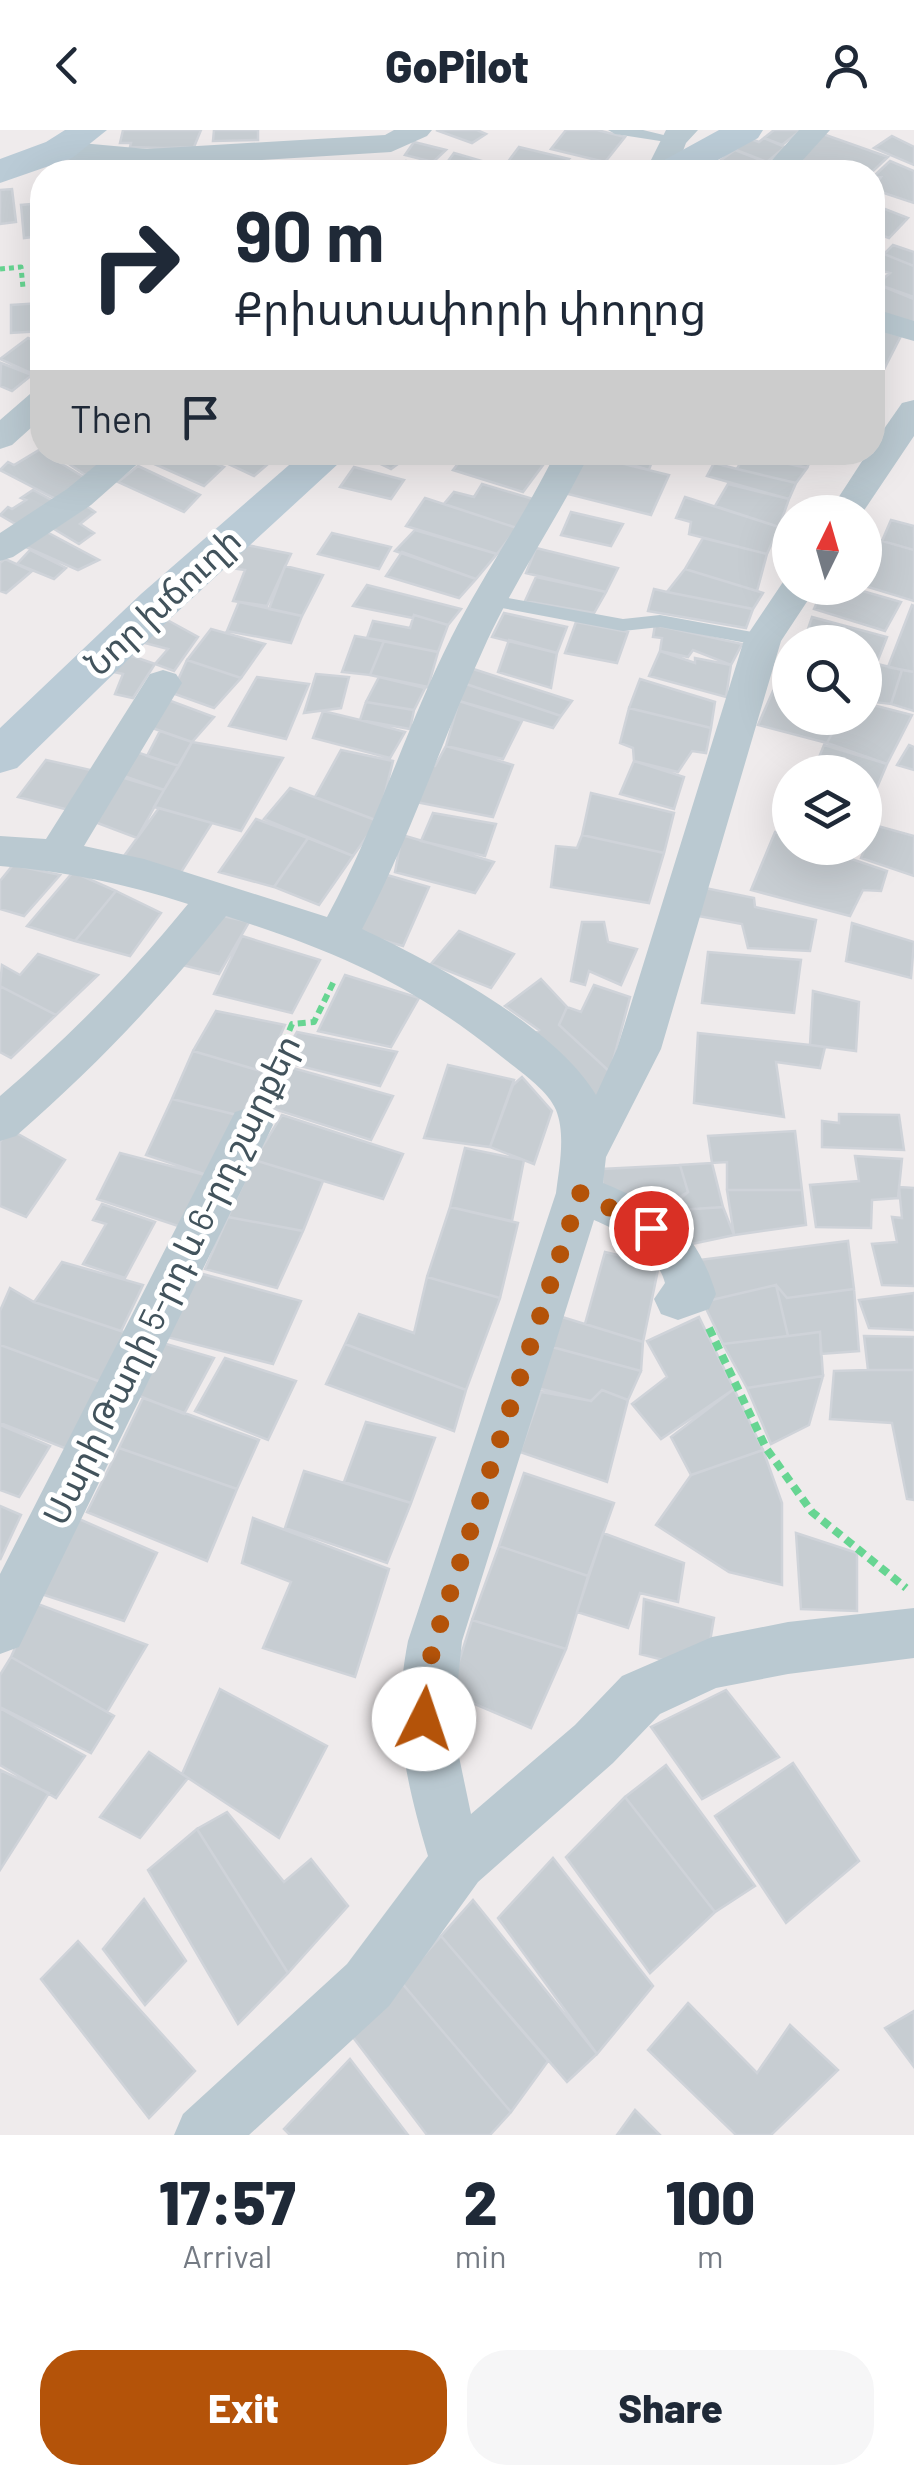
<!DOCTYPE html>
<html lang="en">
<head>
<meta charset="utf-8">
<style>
  body { margin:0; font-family:Barlow,"Noto Sans Armenian",sans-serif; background:#f6f6f7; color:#1f2937; height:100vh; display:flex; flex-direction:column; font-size:38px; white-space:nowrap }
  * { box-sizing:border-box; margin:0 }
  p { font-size:32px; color:#747a83 }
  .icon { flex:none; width:55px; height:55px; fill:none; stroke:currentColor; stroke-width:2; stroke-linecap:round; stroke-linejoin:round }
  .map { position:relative; height:2005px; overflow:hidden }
  .drawer { display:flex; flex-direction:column; background:#fff; flex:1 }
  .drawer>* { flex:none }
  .banner { position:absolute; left:30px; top:30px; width:855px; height:305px; border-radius:40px; box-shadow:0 10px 40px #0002; background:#fff; color:#1f2937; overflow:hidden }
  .needle { width:65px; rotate:5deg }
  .controls { position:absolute; left:772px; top:365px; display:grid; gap:20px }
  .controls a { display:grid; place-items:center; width:110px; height:110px; border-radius:50%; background:#fff; box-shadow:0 10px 40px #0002; font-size:50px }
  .pin { position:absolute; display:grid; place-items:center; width:85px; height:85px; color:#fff; margin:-42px; border:5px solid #fff; border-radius:50%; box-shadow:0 2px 10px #0007 }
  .me { position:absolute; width:110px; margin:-55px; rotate:4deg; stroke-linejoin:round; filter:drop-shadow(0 0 8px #0008) }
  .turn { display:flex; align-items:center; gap:35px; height:210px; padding:0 40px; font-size:45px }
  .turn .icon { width:130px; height:130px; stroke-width:2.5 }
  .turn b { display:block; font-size:70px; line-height:85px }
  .then { display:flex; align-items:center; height:95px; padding:0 40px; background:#0003; gap:20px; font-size:38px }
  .eta { display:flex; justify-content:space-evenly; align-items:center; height:170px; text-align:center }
  .eta b { font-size:60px; font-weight:800; line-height:70px }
  .action { display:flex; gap:20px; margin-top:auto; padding:20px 40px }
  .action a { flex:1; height:115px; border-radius:40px; background:#b45309; color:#fff; font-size:40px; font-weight:800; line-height:115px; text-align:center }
  .action a+a { background:#f6f6f7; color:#1f2937 }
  header { display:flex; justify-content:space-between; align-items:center; height:130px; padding:0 40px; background:#fff; font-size:45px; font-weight:800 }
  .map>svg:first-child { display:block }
  .building { fill:#c7cdd2; stroke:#cfd3d9; stroke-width:2.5 }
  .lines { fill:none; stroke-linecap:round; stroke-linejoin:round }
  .path-far2 { stroke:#67d592; stroke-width:5; stroke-dasharray:5 4; stroke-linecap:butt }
  .path-far1 { stroke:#67d592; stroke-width:6; stroke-dasharray:8 5; stroke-linecap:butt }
  .path { stroke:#67d592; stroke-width:8; stroke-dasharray:9 6; stroke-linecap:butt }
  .lane { fill:#bac9d1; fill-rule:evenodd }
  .street { fill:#bac9d1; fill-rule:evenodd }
  .secondary { fill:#bacbd6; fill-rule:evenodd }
  .route { stroke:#b45309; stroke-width:18; stroke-dasharray:0 32.4 }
  .labels { text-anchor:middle; stroke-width:10; stroke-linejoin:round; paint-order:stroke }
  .street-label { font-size:35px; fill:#42535c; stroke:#fff }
</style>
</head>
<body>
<header><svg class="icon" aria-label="back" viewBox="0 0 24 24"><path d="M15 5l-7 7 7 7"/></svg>GoPilot<svg class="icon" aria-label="person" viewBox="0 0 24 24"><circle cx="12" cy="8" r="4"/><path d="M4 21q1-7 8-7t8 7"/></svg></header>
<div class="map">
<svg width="914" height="2005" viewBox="0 0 914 2005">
  <rect width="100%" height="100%" fill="#efebec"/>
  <path class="building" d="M123,0H201L194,17L164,18L130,17L131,13H120Z
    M214,0H258V10L213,11Z
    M436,0H477L486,4L472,13Z
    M566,0H597L625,7L605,32L551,19Z
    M774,0H801L782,15L764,8Z
    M820,3L888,27L872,42L858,39L812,42L792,34Z
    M892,6L914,17V35L874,18Z
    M745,7L759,12L764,8L785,17L767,32L731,18Z
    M414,12L446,20L433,32L405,25Z
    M519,17L569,29L555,42H526L504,37Z
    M735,20L776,36L767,42H740L717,33Z
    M454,23L496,35L489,42L445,35Z
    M406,31L451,42H396Z
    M890,31L914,41V73L872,59L881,47L874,46Z
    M12,59L16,92L0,94V60Z
    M42,73V106L24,108L21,75Z
    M872,74L908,88L889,108L872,102Z
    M893,115L914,122V136L884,124Z
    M879,122L914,136V167L877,154L890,143L872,138Z
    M872,152L914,169V198L872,183Z
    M42,173V201L11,203V175Z
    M872,197L901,206L877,253L872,251Z
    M28,208L42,214V237L33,244L0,229Z
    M1,233L32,245L12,261L0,256Z
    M39,320L42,322L87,349L56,369L0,340L8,332L14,335Z
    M51,322H89L107,334L87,346Z
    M149,322H185L224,337L204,356L143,329Z
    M247,322H265L276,327L254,346L224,332L230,327L238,331Z
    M356,322H411L413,323L391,339Z
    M467,322H507L543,335L523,362L453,340Z
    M589,322H655L649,340Z
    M749,322H814L807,338Z
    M745,324L807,338L796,353L737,339Z
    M587,325L669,345L651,385L564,363Z
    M714,333L737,339L796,353L789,369L707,346Z
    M138,336L200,365L184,382L118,352Z
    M354,337L404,350L391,369L340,357Z
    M482,354L533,369L517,398L444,374L454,362L474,367Z
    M728,354L789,369L779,397L715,376Z
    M33,360L59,374L24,399L0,385L8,377L12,379L26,370L21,368Z
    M685,367L779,397L767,424L689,404L691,392L676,388Z
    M425,368L517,398L497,424L406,396Z
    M82,373L95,382L80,394L94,403L79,414L49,396Z
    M571,382L623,394L611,416L561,405Z
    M891,390L914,396V420L882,411Z
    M43,400L99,430L78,440L26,417Z
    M415,400L497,424L476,449L395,421Z
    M332,403L391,417L379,439L318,424Z
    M865,406L914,420V471L865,456Z
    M703,408L767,424L757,461L685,439Z
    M237,413L291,424L267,476L233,471L245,440L224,437Z
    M536,418L618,438L606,462L526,443Z
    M30,420L66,438L54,449L17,434Z
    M402,422L476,449L459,468L386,446Z
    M5,429L32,441L6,463L0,461V433Z
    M285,436L323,445L302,486L269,479Z
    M685,439L757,461L763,463L753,479L667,462Z
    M536,447L606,462L594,483L525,471Z
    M367,455L461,479L448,495L414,485L413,488L353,476Z
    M823,458H852L901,472L885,501L814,479Z
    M654,459L667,462L753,479L746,498L648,481Z
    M239,472L302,486L291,513L227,501Z
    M912,475L914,476V542L888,537Z
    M504,483L567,497L557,523L492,507Z
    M414,485L448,495L438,522L367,508L373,491L410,498Z
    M160,486L198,507L174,541L155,534L168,519L141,512Z
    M812,487L887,507L878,530L865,527V512L804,511Z
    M576,492L628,502L617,533L565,523Z
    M655,495L742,514L731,535L693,520L688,527L660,521L662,508L653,507Z
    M211,499L265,514L241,548L187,530Z
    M355,506L384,511L370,545L342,542Z
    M509,510L557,523L551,558L498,542Z
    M384,511L438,522L428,557L370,545Z
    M117,521L155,534L133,568L115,564L123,544L104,540Z
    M660,521L695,533V528L731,535L726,567L649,546Z
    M187,530L241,548L214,578L172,563Z
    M865,531L902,540L891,574L865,571Z
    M464,536L572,571L561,586L457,551Z
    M902,540L914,542V581L891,574Z
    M316,544L349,547L341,578L304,583Z
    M257,547L309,554L286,609L229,596Z
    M379,547L425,558L414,580L366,572Z
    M640,549L715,572L711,598L629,578Z
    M457,551L561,586L553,598L459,571Z
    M773,561L790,566V588H840L827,613L758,595Z
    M160,567L214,587L192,612L141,594Z
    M459,571L522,591L503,629L446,616Z
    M366,572L414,580L410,599L360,590Z
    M865,573L912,585L887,634L827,613L840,588H865Z
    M629,578L711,598L706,623L692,621L678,642L634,631L633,618L620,613Z
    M323,581L360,590L405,602L390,628L313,608Z
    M160,601L192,612L179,636L147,626Z
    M192,612L283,628L241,701L154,677Z
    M824,615L887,634L867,681L865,642H813Z
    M909,615L914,617V640L897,635Z
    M446,616L513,635L493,687L411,671L425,635L435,636Z
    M341,620L393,631L378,691L315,667Z
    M133,621L179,636L164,660L118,644Z
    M46,630L95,641L73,681L18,667Z
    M634,631L684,647L674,679L620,664Z
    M121,647L164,660L137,708L95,692Z
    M290,658L378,691L353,726L264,689Z
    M591,663L674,683L664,723L582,705Z
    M159,678L212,693L178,747L124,726Z
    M433,683L496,694L485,726L421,711Z
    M256,689L308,708L274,757L219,742Z
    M874,695L914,706V746L861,728Z
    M775,702L790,707V718H819L887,741L881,761L863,760L850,786L751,760Z
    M402,705L494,732L475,763L395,742Z
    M582,705L664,723L649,773L551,757L556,716L577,718Z
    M308,708L353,726L319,775L274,757Z
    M13,735L60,745L24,786L0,779V751Z
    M73,742L116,761L75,811L27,796Z
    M387,745L429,757L403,816L357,803Z
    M700,757L754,768L755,777L816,790L810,821L748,818L742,794L693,785Z
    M116,761L161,783L130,826L75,811Z
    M215,784L249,792L219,844L178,834Z
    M582,792H604L608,812L637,819L621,855L589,841L585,855L571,851Z
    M852,793L914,812L911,848L846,831Z
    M459,801L514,824L491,858L431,834Z
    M242,806L320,830L292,883L214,864Z
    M708,822L801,830L794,883L702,873Z
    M38,824L98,845L56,885L0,856L2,835L20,845Z
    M345,845L419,868L391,917L318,901Z
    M541,849L567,877L559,895L610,942L595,971L527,910L539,900L505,876Z
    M594,855L630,867L610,942L559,895L567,877L581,882Z
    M0,856L56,885L11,928L0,922Z
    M813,861L859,872L856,921L810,915Z
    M216,881L285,895L264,942L193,921Z
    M297,902L397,922L380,956L280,931Z
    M698,903L810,915L825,917L820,938L776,932L784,987L694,973Z
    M193,921L264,942L241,986L172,969Z
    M448,935L514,950L490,1017L424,1008Z
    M289,937L393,966L371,1010L271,978Z
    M522,947L552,981L534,1034L490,1017L513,955Z
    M172,969L241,986L213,1047L146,1025Z
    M839,984L899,985L904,1020L822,1017V991L839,993Z
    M282,985L403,1024L383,1069L254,1030Z
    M9,999L65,1030L26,1087L0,1076V1012Z
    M795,1001L802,1060H727V1032L712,1033L708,1006Z
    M465,1018L524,1030L512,1091L450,1077Z
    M120,1023L213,1047L190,1100L97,1069Z
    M855,1026L902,1029L898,1068L872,1070L871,1098L816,1097L810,1055L859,1051Z
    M254,1030L323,1051L303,1101L228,1087Z
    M712,1033L723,1077L680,1080L674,1070L688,1062L680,1035Z
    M680,1035L688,1062L662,1084L603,1065L602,1039Z
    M899,1057L914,1058V1156L882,1155L872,1114L897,1112L892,1087L902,1088Z
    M727,1060H802L806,1095L734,1105Z
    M102,1074L155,1092L125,1148L83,1134L106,1094L93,1090Z
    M450,1077L518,1093L500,1168L427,1147Z
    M723,1077L734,1105L687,1115L680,1080Z
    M228,1087L303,1101L277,1158L205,1139Z
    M848,1111L854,1159L787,1168L776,1155L703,1172L699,1130Z
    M605,1122L659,1135L643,1212L585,1194Z
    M62,1132L143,1155L121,1201L34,1172Z
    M199,1143L301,1171L273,1234L167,1207Z
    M427,1147L500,1168L466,1260L345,1214L359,1184L414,1203Z
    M776,1155L788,1206L723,1214L703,1172Z
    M776,1155L787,1168L854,1159L859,1221L821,1224L820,1202L788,1206Z
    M10,1158L34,1172L124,1202L101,1252L0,1215V1181Z
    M914,1163V1200L869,1198L859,1170Z
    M562,1187L643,1212L641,1241L552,1217Z
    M699,1187L734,1259L661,1309L632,1274L667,1247L647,1211Z
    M820,1202L823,1246L747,1258L723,1214Z
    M864,1206L914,1207V1240H868Z
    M156,1211L214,1228L184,1284L132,1263Z
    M345,1214L466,1260L454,1301L326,1254Z
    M0,1215L101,1252L67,1319L0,1293Z
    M552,1217L641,1241L628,1270L602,1260L591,1271L537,1258Z
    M225,1228L296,1251L268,1310L195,1281Z
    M868,1240H914V1370L907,1369L892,1293L830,1289L834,1241Z
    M823,1246L809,1295L771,1314L747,1258Z
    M734,1259L763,1320L691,1345L671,1307Z
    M602,1260L628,1270L607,1352L520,1322L541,1262L591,1271Z
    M143,1268L259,1310L237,1359L119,1318Z
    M366,1292L435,1308L411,1373L344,1352Z
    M0,1295L50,1316L19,1367L0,1360Z
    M119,1318L237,1359L207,1431L87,1382Z
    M763,1320L782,1373V1455L729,1442L656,1395L691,1345Z
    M304,1341L411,1373L387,1433L285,1398Z
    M524,1343L614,1373L588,1446L499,1416Z
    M0,1376L21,1385L0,1430Z
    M72,1386L157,1423L124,1491L38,1463Z
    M253,1388L389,1439L355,1547L263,1518L291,1452L242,1433Z
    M603,1403L684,1433L678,1472L640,1463L628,1498L577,1482Z
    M796,1403L857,1423V1481L801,1479Z
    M499,1416L588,1446L566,1519L472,1490Z
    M644,1469L714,1488L708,1523L679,1534L640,1524Z
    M35,1473L147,1515L107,1582L11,1527Z
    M472,1490L566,1519L531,1598L449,1563Z
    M11,1527L114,1586L91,1623L0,1577V1545Z
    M220,1559L327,1616L279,1708L182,1644Z
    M726,1560L779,1627L702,1669L651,1597Z
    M0,1578L85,1626L56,1668L0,1635Z
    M149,1622L188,1648L140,1708L100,1687Z
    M793,1633L859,1731L786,1793L715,1686Z
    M666,1635L755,1756L715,1782L625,1667Z
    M0,1640L49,1663L0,1740Z
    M625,1667L715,1782L650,1843L566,1727Z
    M227,1682L284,1752L311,1729L348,1776L288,1843L197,1699Z
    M197,1699L288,1843L238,1894L148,1740Z
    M553,1728L653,1856L597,1924L498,1788Z
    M144,1769L186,1831L145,1875L103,1819Z
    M473,1770L597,1924L567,1952L441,1806Z
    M441,1806L548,1931L511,1982L401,1852Z
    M78,1811L195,1941L149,1988L41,1849Z
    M401,1852L511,1982L490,2005H427L346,1898Z
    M688,1873L757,1943L790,1895L838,1940L771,2005H736L648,1920Z
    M914,1881V1937L885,1898Z
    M350,1929L408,2005H290L284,1999Z
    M635,1980L660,2005H617Z"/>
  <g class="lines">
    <path class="path-far2" d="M0,139L21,137L23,158"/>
    <path class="path-far1" d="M265,961L292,894L314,892L335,849"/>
    <path class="path" d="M709,1198L766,1318L812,1382L906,1458"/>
    <path class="lane" d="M608,0H643L680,9L673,13L615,4Z
      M492,465L623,489L660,485L763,504L772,510L763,516L660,497L623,501L486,475V467Z"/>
    <path class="street" d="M394,0H432L427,6L391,22L147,37L59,29L49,26L44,20L49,14L59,11L147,19L385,5Z
      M666,0H698L686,13L675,42H645Z
      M799,0H830L792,42H761Z
      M872,178L914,191V211L872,199Z
      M42,261V288L12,315L0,319V290L30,264Z
      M914,270V306L863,382H829L868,322H872V316L902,273Z
      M112,322H151L91,375L13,427L0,431V403L67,359Z
      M556,322H590C559,387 517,446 487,511C443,606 411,707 362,799C432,832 555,896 596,965L617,919L744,510L785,449L790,448V458H816L781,511L661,919L606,1027L603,1053C664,1078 696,1098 716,1164L709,1179L678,1190L661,1184L654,1169L665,1153C656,1121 622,1102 594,1090L462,1511L453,1598L471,1684L575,1595L622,1546L712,1507L788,1492L914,1478V1528L788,1544L716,1558L660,1584L613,1633L478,1752L389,1876L249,2005H174L183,1984L347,1834L428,1726C405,1648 392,1592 408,1511L556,1063C559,1038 566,1005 556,980C548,960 518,940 502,927C409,852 337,822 226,786C158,871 98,934 16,1006L0,1011V966C69,907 130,845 188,774C126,754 65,741 0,736V706L46,709L150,544L163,540L176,544L182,553L84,716L144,729L327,787C376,698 405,599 451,508C483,445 524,387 556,322Z
      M251,977L267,982L273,995L19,1517L0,1524V1444L235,982Z"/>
    <path class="secondary" d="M65,0H107L72,28L0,53V29L46,12Z
      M719,0H763L758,8L696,42H652L657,34Z
      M304,322H351L173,486L17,638L0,643V598L141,464Z"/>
  </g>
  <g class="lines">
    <path class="route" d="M424,1589L423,1560L435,1510L580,1063L651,1098"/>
  </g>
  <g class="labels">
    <g class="street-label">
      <text transform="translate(163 472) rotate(-43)" y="12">Նոր խճուղի</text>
      <text transform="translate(172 1150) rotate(-64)" y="12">Սարի Թաղի 5-րդ և 6-րդ շարքեր</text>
    </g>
  </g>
</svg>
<div class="controls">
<a><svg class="needle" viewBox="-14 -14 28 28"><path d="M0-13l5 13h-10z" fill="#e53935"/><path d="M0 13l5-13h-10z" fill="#747a83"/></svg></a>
<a><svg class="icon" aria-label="search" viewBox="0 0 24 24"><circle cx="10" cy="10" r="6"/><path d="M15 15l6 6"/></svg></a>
<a><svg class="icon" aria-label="layers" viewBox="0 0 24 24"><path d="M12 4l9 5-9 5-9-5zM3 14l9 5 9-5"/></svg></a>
</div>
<div class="pin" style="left:651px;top:1098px;background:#d93025"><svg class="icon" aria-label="arrive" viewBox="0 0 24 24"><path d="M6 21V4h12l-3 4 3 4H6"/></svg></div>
<svg class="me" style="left:424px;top:1589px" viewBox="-20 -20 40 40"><circle r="19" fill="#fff"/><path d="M0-13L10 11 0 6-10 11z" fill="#b45309"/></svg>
<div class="banner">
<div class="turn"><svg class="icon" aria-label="right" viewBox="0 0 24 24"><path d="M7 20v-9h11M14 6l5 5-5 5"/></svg><div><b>90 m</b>Քրիստափորի փողոց</div></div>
<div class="then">Then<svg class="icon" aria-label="arrive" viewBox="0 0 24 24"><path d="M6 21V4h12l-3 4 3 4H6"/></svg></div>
</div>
</div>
<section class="drawer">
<div class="eta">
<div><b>17:57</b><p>Arrival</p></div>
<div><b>2</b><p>min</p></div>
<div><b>100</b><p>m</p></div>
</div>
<div class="action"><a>Exit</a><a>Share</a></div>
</section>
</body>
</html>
